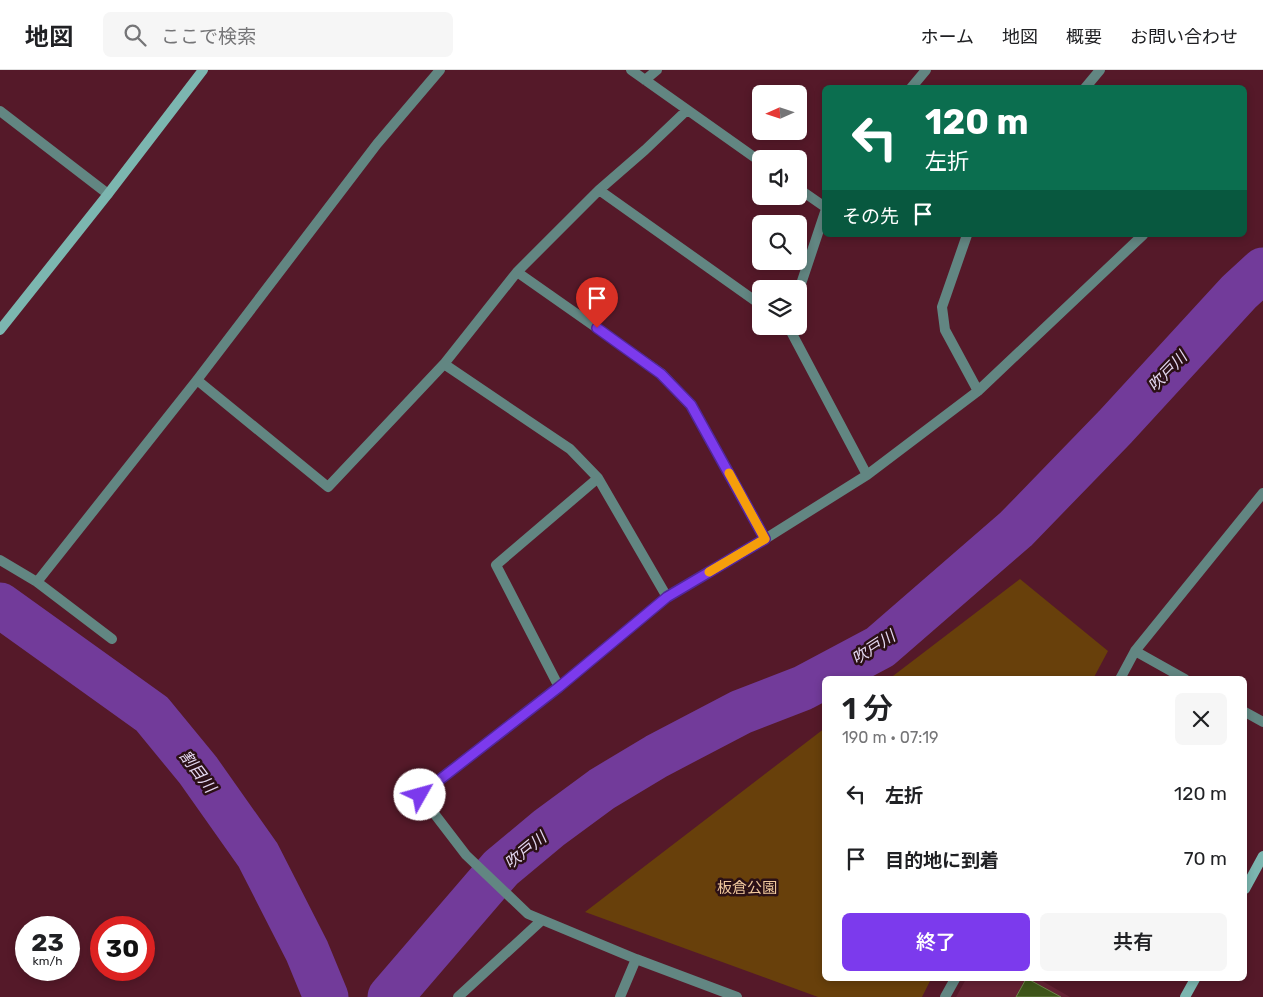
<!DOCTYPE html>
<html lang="ja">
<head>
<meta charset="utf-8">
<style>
  body { margin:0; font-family:Rubik,"Noto Sans JP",sans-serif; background:#f6f6f6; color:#202124; height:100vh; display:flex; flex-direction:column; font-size:19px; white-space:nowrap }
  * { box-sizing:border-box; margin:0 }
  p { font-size:16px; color:#757577 }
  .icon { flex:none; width:28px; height:28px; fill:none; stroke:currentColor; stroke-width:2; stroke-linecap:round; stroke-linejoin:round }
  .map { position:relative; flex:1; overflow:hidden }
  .details { position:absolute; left:822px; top:606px; width:425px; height:305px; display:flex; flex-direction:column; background:#fff; border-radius:8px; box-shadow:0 2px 8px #0003 }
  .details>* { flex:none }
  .hud { position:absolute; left:822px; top:15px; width:425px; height:152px; border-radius:8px; box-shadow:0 2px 8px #0003; background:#0b6e4f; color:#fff; overflow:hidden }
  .needle { width:32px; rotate:267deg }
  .fabs { position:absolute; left:752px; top:15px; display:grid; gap:10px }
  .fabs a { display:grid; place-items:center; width:55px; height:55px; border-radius:8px; background:#fff; box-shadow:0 2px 8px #0003; font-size:25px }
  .speed { position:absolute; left:15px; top:846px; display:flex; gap:10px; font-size:25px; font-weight:700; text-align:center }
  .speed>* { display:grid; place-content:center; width:65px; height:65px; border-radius:50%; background:#fff; box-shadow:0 2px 8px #0003; line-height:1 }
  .speed small { font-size:12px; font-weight:400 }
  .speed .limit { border:8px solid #d22; background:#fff; color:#111 }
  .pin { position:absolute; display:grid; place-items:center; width:42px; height:42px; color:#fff; margin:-51px -21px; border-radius:50% 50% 50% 0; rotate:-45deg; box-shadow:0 0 5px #0007 }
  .pin .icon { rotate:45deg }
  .me { position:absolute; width:55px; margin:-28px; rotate:52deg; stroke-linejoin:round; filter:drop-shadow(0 0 4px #0008) }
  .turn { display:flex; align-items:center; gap:18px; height:105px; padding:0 20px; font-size:22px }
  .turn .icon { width:65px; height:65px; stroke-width:2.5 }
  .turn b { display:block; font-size:35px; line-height:42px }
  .then { display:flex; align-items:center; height:48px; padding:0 20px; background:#0003; gap:10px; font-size:19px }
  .round { display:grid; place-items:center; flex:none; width:52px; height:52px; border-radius:8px; background:#f6f6f6 }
  .overview { display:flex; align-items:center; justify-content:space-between; height:85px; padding:0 20px }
  h1 { font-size:30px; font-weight:600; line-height:38px }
  .primary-button { display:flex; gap:10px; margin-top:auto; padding:10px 20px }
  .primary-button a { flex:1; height:58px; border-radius:8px; background:#7c3aed; color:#fff; font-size:20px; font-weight:600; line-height:58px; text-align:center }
  .primary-button a+a { background:#f6f6f6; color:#202124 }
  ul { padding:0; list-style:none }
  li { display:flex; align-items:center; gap:15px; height:65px; padding:0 20px }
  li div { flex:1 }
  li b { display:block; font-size:19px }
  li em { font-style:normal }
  header { display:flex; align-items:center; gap:30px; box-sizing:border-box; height:70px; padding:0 25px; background:#fff; border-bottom:1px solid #e0e0e0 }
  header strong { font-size:24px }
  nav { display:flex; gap:28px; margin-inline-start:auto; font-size:18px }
  .search { width:350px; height:45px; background:#f6f6f6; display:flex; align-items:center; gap:12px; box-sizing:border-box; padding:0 18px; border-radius:8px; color:#757577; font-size:19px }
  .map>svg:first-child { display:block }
  .built { fill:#652234 }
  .green { fill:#68400b }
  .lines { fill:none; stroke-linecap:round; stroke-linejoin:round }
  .river { stroke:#723b9a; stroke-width:45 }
  .building { fill:#3e5519; stroke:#6c864a }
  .street { stroke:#628682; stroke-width:10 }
  .secondary { stroke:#7cb6b0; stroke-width:10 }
  .route-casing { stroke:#51269a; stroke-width:12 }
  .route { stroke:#7c3aed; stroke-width:9 }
  .slow { stroke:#f59e0b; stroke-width:9 }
  .labels { text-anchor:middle; stroke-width:5; stroke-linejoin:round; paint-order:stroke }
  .park-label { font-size:15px; fill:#f1c99e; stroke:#2b1016 }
  .water-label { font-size:16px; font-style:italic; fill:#e4d8f1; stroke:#2b1016 }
</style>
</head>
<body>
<header>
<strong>地図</strong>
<div class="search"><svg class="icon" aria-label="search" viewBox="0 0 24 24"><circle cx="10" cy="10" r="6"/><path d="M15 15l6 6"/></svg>ここで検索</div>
<nav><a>ホーム</a><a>地図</a><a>概要</a><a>お問い合わせ</a></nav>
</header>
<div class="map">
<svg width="1263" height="927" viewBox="0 0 1263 927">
  <rect width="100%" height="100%" fill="#551929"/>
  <path class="built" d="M966,909H1039L1070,927H956Z"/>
  <path class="green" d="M1020,509L1108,581L1093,609H889Z
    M825,658V909H931L922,927H818L585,842Z"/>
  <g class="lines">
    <path class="river" d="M0,535L152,644L198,700L258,785L307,881L326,927
      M390,927L501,798L549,758L602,719L657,686L741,642L803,618L880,577L1016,459L1115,357L1239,222L1263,200"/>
  </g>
  <path class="building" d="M1026,909H1028L1061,927H1016Z"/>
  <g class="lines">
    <path class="street" d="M631,0L761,92
      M645,10L657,0
      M911,18L926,0
      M1085,18L1100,0
      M0,41L108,124
      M799,119L825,137
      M599,120L761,235
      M967,165L942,237L945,260L978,321
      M517,202L661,303L691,335L765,469
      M799,220L825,142
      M788,256L867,405
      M444,294L570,379L598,408L667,527
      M197,310L328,417L444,294L517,202L599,120L645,80L687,40
      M0,490L37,512L112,569
      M37,512L197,310L377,74L440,0
      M1135,581L1185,609
      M1120,609L1135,581L1263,423
      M559,617L496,495L598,408
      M1245,642L1263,652
      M458,927L542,850
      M620,927L636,889
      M737,927L636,889L528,844L466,785L420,725L559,617L667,527L765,469L867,405L978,321L1143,165
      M945,927L955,909"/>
    <path class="secondary" d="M0,260L108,124L203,0
      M1245,819L1263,786
      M1185,927L1195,909"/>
  </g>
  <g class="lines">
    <g class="route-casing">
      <path id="route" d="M420,725L559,617L667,527L765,469L691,335L661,304L597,258"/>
    </g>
    <use href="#route" class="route"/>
    <path class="slow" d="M709,502L765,469L729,403"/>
  </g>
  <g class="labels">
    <g class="park-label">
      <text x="747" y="823">板倉公園</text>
    </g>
    <g class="water-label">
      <text transform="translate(1167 301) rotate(-46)" y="6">吹戸川</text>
      <text transform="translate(873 577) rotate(-33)" y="6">吹戸川</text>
      <text transform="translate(198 701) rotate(53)" y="6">割目川</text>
      <text transform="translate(525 780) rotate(-39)" y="6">吹戸川</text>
    </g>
  </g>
</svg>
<div class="fabs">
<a><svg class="needle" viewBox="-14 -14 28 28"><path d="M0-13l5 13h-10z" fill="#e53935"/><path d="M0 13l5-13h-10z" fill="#757577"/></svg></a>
<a><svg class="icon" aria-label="sound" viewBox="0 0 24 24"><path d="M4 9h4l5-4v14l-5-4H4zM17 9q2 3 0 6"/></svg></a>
<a><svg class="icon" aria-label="search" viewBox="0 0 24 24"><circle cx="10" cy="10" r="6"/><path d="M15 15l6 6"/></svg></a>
<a><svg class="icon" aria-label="layers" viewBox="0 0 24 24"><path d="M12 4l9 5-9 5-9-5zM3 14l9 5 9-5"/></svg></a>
</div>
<div class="speed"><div>23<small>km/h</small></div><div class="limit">30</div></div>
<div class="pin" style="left:597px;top:258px;background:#d93025"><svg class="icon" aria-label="arrive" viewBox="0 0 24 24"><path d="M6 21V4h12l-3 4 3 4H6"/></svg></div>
<svg class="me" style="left:420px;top:725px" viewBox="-20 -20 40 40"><circle r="19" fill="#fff"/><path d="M0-13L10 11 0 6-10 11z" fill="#7c3aed"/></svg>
<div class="hud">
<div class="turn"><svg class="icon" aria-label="left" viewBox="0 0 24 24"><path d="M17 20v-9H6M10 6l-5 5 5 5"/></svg><div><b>120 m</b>左折</div></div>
<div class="then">その先<svg class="icon" aria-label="arrive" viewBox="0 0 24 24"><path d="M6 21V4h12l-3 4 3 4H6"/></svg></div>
</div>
<section class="details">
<div class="overview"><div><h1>1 分</h1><p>190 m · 07:19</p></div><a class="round"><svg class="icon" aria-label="close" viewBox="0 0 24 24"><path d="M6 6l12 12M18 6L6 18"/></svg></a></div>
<ul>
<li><svg class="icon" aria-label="left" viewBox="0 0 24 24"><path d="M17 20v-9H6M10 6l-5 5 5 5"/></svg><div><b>左折</b></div><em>120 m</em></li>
<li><svg class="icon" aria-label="arrive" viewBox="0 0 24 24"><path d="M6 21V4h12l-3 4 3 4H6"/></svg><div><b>目的地に到着</b></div><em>70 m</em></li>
</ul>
<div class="primary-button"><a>終了</a><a>共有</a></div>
</section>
</div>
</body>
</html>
